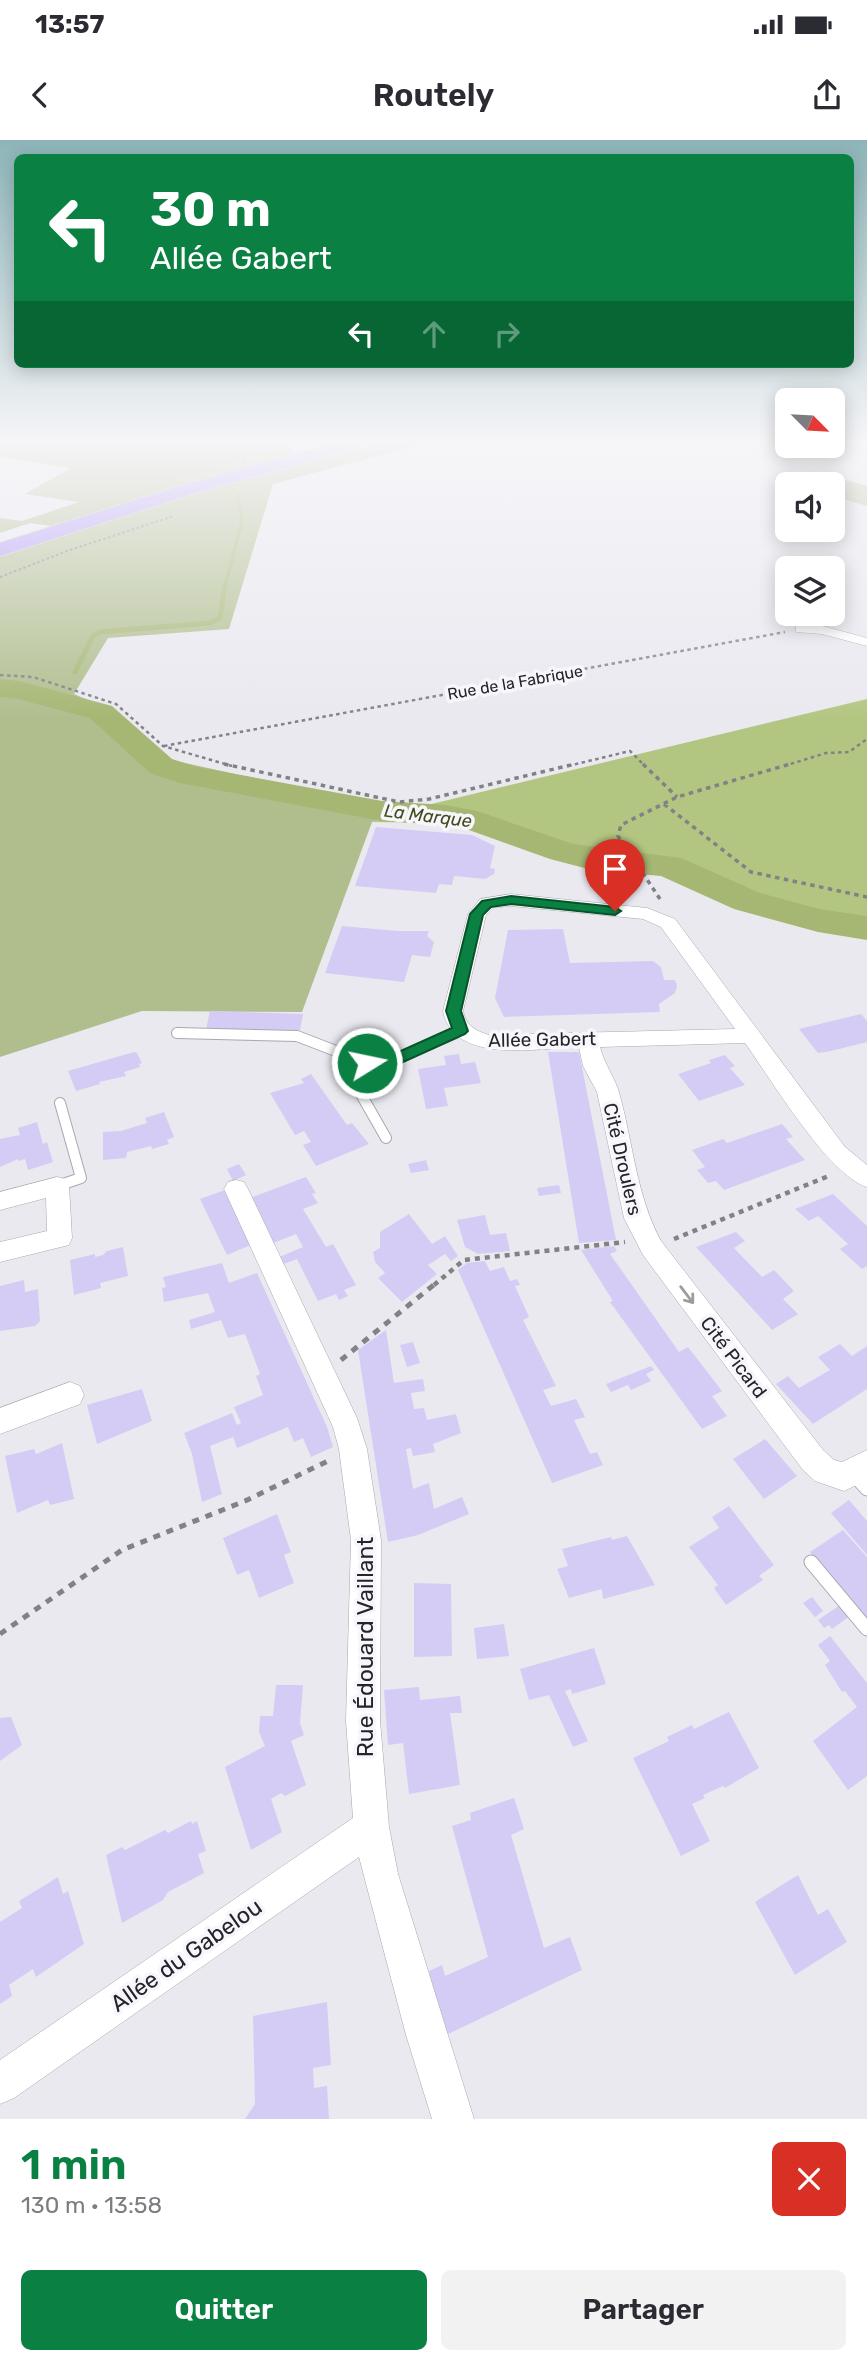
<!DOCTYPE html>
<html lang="fr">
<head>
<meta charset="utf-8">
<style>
  body { margin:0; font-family:Rubik,sans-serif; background:#f2f2f3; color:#2b2b33; height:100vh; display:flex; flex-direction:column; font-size:26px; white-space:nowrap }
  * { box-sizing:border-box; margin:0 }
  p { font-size:23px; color:#7c7c81 }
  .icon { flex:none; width:38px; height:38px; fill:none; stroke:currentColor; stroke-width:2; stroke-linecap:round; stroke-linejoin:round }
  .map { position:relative; height:1979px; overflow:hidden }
  .details { display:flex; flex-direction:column; background:#fff; flex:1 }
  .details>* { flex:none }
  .guide { position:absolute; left:14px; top:14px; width:840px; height:214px; border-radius:10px; box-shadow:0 4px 18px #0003; background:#0b8043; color:#fff; overflow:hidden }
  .needle { width:46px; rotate:114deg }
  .buttons { position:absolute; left:775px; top:248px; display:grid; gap:14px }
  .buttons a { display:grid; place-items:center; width:70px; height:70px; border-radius:10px; background:#fff; box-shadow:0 4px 18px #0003; font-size:35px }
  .pin { position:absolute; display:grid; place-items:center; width:60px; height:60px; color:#fff; margin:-72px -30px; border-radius:50% 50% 50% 0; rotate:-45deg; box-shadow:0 0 7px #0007 }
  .pin .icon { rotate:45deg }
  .me { position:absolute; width:77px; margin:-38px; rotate:80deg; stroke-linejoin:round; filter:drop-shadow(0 0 5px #0008) }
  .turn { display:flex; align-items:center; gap:24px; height:147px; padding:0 21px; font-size:32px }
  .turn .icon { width:91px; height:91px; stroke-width:2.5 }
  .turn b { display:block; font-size:49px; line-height:60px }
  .lanes { display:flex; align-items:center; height:66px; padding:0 21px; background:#0003; justify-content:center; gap:35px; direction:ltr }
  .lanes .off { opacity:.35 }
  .round { display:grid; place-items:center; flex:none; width:74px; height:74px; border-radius:10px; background:#f2f2f3 }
  .head { display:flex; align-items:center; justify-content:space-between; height:119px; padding:0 21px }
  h1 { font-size:42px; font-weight:600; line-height:52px; color:#0b8043 }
  .primary-button { display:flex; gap:14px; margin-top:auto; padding:14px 21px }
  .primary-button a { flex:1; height:80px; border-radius:10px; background:#0b8043; color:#fff; font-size:28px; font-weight:600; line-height:80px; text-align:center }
  .primary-button a+a { background:#f2f2f3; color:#2b2b33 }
  .status { display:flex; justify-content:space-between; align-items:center; height:49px; padding:0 35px; background:#fff; direction:ltr }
  .status svg { height:19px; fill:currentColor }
  header { display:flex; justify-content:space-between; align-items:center; height:91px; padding:0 21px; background:#fff; font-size:32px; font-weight:600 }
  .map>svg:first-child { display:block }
  .green { fill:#b0be8e }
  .forest { fill:#b3c681 }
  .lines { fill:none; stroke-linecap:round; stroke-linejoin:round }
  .stream-far1 { stroke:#a5b773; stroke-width:3.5 }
  .stream { stroke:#a5b773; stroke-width:5 }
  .river { fill:#a5b773; fill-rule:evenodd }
  .building { fill:#d4ccf4 }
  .lane-far2-casing { stroke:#a9a7ae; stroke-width:10 }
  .lane-far1-casing { stroke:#a9a7ae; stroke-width:12 }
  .lane-casing { stroke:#a9a7ae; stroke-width:15 }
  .street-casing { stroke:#a9a7ae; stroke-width:1 }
  .highway-casing { stroke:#c6c6c7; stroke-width:2 }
  .path-far4 { stroke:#828186; stroke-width:2; stroke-dasharray:2.5 2.5; stroke-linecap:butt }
  .path-far3 { stroke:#828186; stroke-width:2.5; stroke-dasharray:3.5 3.5; stroke-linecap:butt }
  .path-far2 { stroke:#828186; stroke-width:3.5; stroke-dasharray:4.5 4.5; stroke-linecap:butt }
  .path-far1 { stroke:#828186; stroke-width:4.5; stroke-dasharray:5 5; stroke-linecap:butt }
  .path { stroke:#828186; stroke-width:5; stroke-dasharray:7 7; stroke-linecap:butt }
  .lane-far2 { stroke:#fff; stroke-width:8 }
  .lane-far1 { stroke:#fff; stroke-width:10 }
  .lane { stroke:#fff; stroke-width:13 }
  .street { fill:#fff; fill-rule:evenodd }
  .highway { fill:#b096fa; fill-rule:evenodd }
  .oneway { stroke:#9d9c9e }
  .route { fill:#0b8043; stroke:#07532c; stroke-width:2 }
  .labels { text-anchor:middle; stroke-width:7; stroke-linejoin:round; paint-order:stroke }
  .far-street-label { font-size:16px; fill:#252427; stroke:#f7f6fd }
  .far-water-label { font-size:18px; font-style:italic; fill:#404c1a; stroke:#f7f6fd }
  .street-label { font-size:19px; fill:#252427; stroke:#f7f6fd }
  .near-street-label { font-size:23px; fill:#252427; stroke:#f7f6fd }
</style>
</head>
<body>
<div class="status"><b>13:57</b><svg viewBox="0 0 49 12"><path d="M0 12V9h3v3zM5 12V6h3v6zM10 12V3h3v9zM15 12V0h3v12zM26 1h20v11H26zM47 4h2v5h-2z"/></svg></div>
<header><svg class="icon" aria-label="back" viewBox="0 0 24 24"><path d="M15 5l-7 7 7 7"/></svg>Routely<svg class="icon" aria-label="share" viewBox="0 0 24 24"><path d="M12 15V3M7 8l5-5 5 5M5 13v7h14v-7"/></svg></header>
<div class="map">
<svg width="867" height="1979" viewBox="0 0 867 1979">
  <rect width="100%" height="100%" fill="#eae9f0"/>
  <path class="green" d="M0,303H257L254,315L160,353L51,386L30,383L0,393V378L22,381L79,362L25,354L71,328L0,317Z
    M374,303H426L273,344L229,489L108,498L74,554L113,571L162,618L337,656L415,668L372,682L302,872L142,871L0,917V417C123,374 248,336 374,303Z
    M835,337L867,346V366L833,356V345H815Z"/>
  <path class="forest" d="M257,303H291V316L160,353L173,340L218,329L254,315Z
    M867,559V793L762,773L701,744L663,731L545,714L456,683L372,682L415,668Z"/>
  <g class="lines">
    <path class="stream-far1" d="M244,323L248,303
      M225,446L242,381L238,355"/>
    <path class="stream" d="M75,532L93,496L99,492L209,483L220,478L225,444"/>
    <path class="river" d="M0,539L19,541L112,566L172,619L197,627L382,661L445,665L477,671L573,704L681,718L760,753L819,769L867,776V800L818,792L734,769L661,736L592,730L550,719L469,690L445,685L382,681L180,643L150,633L90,578L18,559L0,557Z"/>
  </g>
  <path class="building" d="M376,687L472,695L495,706L490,728L495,729L494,734L485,739L454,736L452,745L439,744L436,753L355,746Z
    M342,786L397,791H429L427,796L434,802L430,817L412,815L404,842L325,833Z
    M563,789L570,823L653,821L661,827L664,840H675L677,846L675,853L659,864L660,872L504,877L495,858L508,790Z
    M210,871L303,874L300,890L206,889Z
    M861,874L867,881V902L831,911L818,913L799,889Z
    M134,912L137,913L142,923L139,924L140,927L124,932L126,936L99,942L100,944L76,951L68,931Z
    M548,912H579L616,1100L579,1103Z
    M459,914L461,924L475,922L481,943L444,948L448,966L426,969L418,929L446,925L444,916Z
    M725,915L735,926L730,928L745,945L699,961L678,934L711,923L709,920Z
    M311,934L347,985L352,983L369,1004L316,1026L303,1005L311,1002L304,991L295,995L270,953L304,943L301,939Z
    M164,972L174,997L167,1000L169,1004L152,1009L151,1006L127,1012L126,1018L103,1020V992L121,991L147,983L145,978Z
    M37,982L43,1004L47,1002L53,1022L28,1030L25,1019L18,1021V1019L0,1027V999L20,995L18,988Z
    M782,984L793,997L786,999L805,1020L724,1050L716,1041L708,1043L697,1030L705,1027L692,1010L723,999L727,1003Z
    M426,1020L429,1030L411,1033L408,1024Z
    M239,1024L246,1035L233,1041L227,1029Z
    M306,1037L316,1053L312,1054L318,1063L303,1069L326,1107L333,1104L356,1145L344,1150L348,1156L339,1160L336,1154L318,1161L297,1119L281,1125L277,1118L303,1107L296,1094L271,1104L247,1059Z
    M559,1045L561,1053L539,1056L537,1048Z
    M225,1050L253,1104L227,1115L200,1059Z
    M833,1054L867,1086V1126L862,1129L840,1109L848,1104L818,1076L809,1081L795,1069Z
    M409,1074L432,1104L445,1096L458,1116L451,1121L445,1114L428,1125L437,1134L402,1162L378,1138L385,1133L375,1122L373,1112L380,1108V1092Z
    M485,1075L490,1095L506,1093L510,1111L478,1114L465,1107L457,1080Z
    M736,1092L745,1101L734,1108L762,1137L774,1130L794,1151L783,1159L798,1174L772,1190L696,1107Z
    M614,1106L617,1111L610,1114L679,1212L688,1207L722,1251L712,1256L727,1276L702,1289L610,1162L613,1161L581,1110Z
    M123,1107L128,1136L100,1143L101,1148L74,1155L70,1120L95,1114V1117L103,1115L107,1111Z
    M485,1121L490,1131L504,1127L510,1141L517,1139L520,1145L515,1146L529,1177L523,1180L556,1246L543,1250L551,1266L576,1259L585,1277L574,1280L590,1314L597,1312L603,1325L552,1343L458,1130L467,1123Z
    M222,1123L229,1143L257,1133L327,1287L333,1307L311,1317L303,1298L294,1302L288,1287L237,1308L233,1297L210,1306L222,1354L202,1362L192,1314L184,1293L232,1273L237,1285L241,1283L234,1267L263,1255L256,1236L260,1234L245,1194L228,1198L221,1180L191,1189L189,1180L215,1172L208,1153L164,1162L162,1148L166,1147L163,1137Z
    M24,1140L25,1152L38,1149L40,1181L35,1186L0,1191V1146Z
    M386,1190L394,1243L423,1239L425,1251L411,1253L414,1269L424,1268L427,1280L456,1274L461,1293L433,1304L435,1312L413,1316L411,1308L406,1309L413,1349L429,1343L434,1369L462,1357L469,1374L418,1395L388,1402L358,1210Z
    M413,1202L420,1223L407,1227L400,1205Z
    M840,1204L852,1216L867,1206V1249L813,1284L776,1244L788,1236L799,1248L830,1230L818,1217Z
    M651,1226L654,1230L646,1234L651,1241L631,1250L628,1245L611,1252L606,1244Z
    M142,1249L152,1281L97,1304L87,1265Z
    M765,1299L797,1336L764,1359L733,1319Z
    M62,1303L74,1359L50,1365L48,1360L17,1373L5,1316L34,1309L36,1314Z
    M849,1360L867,1381V1415L831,1373Z
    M729,1366L774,1425L759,1436L763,1440L726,1465L714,1448L718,1445L689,1407L719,1388L712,1377Z
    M277,1374L291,1412L284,1415L294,1443L259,1458L249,1430L237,1435L223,1398Z
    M843,1390L867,1417V1482L810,1412Z
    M627,1396L655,1445L603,1459L602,1449L569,1458L557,1429L568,1426L562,1409L611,1397L612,1400Z
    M414,1443L451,1444L452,1516L414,1517Z
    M812,1457L823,1471L815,1477L803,1463Z
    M840,1465L850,1476L832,1489L829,1485L824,1488L818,1480Z
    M504,1484L509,1516L477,1519L474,1488Z
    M830,1496L867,1543V1636L848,1650L813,1601L857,1567L845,1551L842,1552L825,1525L830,1521L818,1505Z
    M594,1508L606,1544L572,1554L571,1549L565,1551L588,1601L573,1607L549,1555L529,1560L520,1529Z
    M276,1545H303L300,1583L304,1595L291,1601L306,1645L285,1656L281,1653L271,1659L282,1692L251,1710L225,1627L265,1606L259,1592L260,1576H273Z
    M419,1547L420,1560L460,1556L462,1573H450L460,1645L409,1654L403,1603L388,1605L384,1550Z
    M729,1572L759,1628L725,1648L723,1646L703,1655L705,1658L692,1664L710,1701L681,1716L633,1618L669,1601L667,1597L692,1585L694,1589Z
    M11,1577L22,1605L0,1621V1578Z
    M514,1658L524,1689L511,1695L544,1808L570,1797L582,1830L446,1895L429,1831L442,1825L445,1836L488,1817L452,1686L471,1680L470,1673Z
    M191,1681L192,1684L197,1681L206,1711L198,1714L204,1733L168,1752L163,1760L122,1783L106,1715L122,1707L125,1710L165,1690L168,1693Z
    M798,1735L818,1775L828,1769L847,1802L795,1835L755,1762Z
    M58,1737L63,1754L68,1751L84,1804L36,1837L33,1829L9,1845L12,1856L0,1864V1782L22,1768L19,1761Z
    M327,1862L331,1925L313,1928L314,1948L327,1946L329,1979H245L255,1964L253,1876Z"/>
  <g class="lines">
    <g class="lane-far2-casing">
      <path id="lane-far2" d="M615,771L616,747"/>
    </g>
    <g class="lane-far1-casing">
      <path id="lane-far1" d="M177,893L297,896L367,923L385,924L460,891
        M367,923L358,949L386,998
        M57,1046L81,1038L60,963"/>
    </g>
    <g class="lane-casing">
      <path id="lane" d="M853,1334L867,1349
        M811,1422L867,1489"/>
    </g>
    <g class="street-casing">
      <path id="street" d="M801,485L822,486L867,498V506L822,494L796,492V486Z
        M511,754L647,768L675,779L845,1007L867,1025V1047C828,1035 771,939 745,903L600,907C604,924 616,939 620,956C633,1004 637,1057 661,1101L823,1310L834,1320L842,1322L867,1310V1340L844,1351L815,1341L803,1330L643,1115L624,1078L597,952L583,926L579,907C538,908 453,925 443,871L468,774L480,759ZM511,766L643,779L661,787L735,889L489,895C475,891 466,885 463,871L486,775L493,768Z
        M57,1037L65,1039L69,1046L72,1098L69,1105L0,1122V1102L47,1091L46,1058L0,1070V1052Z
        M236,1040L244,1042L248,1049L357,1278L367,1309L381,1400L380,1581L389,1687L398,1734L474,1979H432L406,1895L359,1717L14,1958L0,1964V1920L353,1678L346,1581L351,1400L339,1309L333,1287L224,1049L228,1042Z
        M70,1242L80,1246L84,1255L80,1264L0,1294V1268Z"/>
    </g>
    <g class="highway-casing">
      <path id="highway" d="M335,303H361L359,307L195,353L0,416V403L183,345Z"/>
    </g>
    <path class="path-far4" d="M366,317L419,303
      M0,437L67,411L174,376"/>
    <path class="path-far3" d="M0,535L33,537L116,564L163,606L232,626
      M164,606L785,492
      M568,626L630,611L645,626
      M784,626L826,613L849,612L867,599"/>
    <path class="path-far2" d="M224,624L399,662L429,659L575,624
      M643,624L677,657
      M664,664L751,732L867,757
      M660,759L618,696L621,685L677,657L790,624"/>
    <path class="path-far1" d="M674,1099L831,1035
      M434,1145L464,1120L625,1102"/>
    <path class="path" d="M341,1220L436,1143
      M0,1494L122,1410L245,1361L330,1320"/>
    <use href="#lane-far2" class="lane-far2"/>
    <use href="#lane-far1" class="lane-far1"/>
    <use href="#lane" class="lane"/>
    <use href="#street" class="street"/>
    <use href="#highway" class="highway"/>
  </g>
  <defs><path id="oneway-shaft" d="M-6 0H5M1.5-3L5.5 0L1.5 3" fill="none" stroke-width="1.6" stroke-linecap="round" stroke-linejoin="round" transform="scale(1.75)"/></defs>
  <use class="oneway" href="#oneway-shaft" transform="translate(687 1155) rotate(53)"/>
  <linearGradient id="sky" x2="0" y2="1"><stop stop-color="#8db5b9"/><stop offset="0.52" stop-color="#f6f5f8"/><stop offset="1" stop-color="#f6f5f8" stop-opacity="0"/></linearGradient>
  <rect width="867" height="580" fill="url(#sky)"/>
  <path class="route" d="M511,756L615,767L621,771L615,775L511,764L491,767L483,775L461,871L468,891L465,894L390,928L362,927L359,923L362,919H383L452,888L446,871L470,774L482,761Z"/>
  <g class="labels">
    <g class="far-street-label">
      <text transform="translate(515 542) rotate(-10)" y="6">Rue de la Fabrique</text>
    </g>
    <g class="far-water-label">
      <text transform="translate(428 676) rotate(7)" y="6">La Marque</text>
    </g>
    <g class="street-label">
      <text transform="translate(542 899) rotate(-1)" y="7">Allée Gabert</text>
      <text transform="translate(623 1019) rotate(77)" y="7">Cité Droulers</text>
      <text transform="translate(734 1217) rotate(53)" y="7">Cité Picard</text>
    </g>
    <g class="near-street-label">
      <text transform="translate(365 1507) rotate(-90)" y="8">Rue Édouard Vaillant</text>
      <text transform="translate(186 1815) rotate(-35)" y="8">Allée du Gabelou</text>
    </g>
  </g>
</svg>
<div class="buttons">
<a><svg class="needle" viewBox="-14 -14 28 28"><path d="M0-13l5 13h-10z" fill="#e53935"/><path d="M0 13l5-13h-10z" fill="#7c7c81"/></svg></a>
<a><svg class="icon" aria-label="sound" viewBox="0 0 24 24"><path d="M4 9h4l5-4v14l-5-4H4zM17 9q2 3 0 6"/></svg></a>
<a><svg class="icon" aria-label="layers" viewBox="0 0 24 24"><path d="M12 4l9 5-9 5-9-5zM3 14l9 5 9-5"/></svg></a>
</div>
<div class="pin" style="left:615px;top:771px;background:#d93025"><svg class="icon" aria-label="arrive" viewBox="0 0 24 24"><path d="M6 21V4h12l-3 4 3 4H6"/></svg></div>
<svg class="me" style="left:367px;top:923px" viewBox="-20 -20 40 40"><circle r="17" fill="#0b8043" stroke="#fff" stroke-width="3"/><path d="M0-11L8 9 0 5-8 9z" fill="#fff"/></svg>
<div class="guide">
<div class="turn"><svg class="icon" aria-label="left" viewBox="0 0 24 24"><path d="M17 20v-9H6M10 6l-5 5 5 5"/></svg><div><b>30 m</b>Allée Gabert</div></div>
<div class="lanes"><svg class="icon" aria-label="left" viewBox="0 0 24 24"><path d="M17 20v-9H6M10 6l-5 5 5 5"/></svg><svg class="icon off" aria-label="ahead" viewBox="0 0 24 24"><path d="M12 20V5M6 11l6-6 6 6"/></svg><svg class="icon off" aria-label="right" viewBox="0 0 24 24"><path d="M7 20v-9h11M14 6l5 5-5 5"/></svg></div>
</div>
</div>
<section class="details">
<div class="head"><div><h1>1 min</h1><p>130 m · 13:58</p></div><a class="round" style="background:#d93025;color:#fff"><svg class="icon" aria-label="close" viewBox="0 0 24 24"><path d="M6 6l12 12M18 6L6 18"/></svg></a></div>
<div class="primary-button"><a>Quitter</a><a>Partager</a></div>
</section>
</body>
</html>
